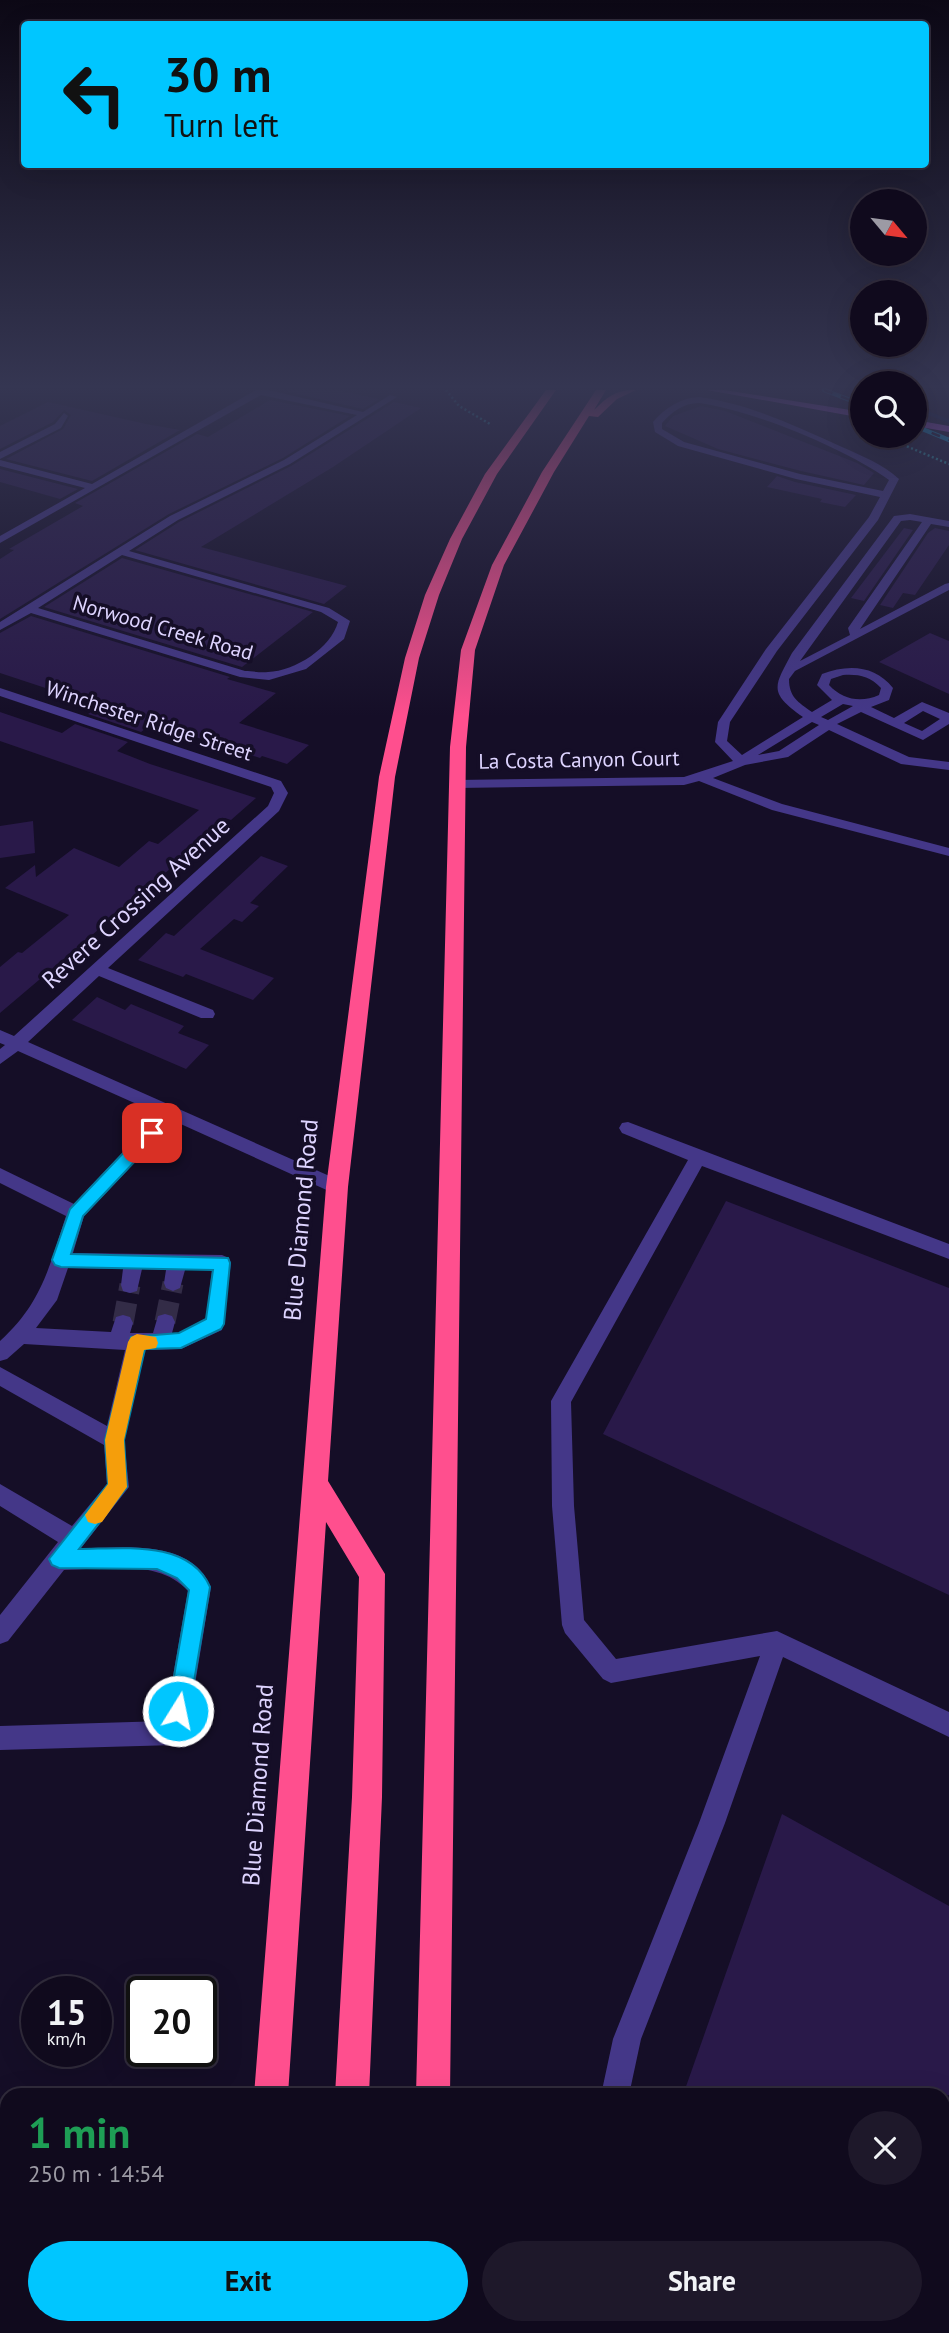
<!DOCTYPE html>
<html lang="en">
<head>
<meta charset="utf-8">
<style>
  body { margin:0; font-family:"PT Sans",sans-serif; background:#1e182a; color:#f1f3f6; height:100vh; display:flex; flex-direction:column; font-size:26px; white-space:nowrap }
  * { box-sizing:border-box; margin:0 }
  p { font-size:23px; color:#9c9aa4 }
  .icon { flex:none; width:38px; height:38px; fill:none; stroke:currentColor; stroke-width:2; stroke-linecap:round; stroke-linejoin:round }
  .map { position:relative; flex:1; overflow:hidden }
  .side { position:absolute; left:0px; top:2088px; width:950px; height:247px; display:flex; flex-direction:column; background:#100a1d; border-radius:21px 21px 0 0; box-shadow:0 7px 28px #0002,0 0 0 2px #302b3b }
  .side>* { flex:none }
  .guide { position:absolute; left:21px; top:21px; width:908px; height:147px; border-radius:7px; box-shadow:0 7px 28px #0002,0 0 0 2px #302b3b; background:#00c6ff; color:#111; overflow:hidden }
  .needle { width:46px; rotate:119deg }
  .fabs { position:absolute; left:850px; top:189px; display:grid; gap:14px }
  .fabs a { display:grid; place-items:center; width:77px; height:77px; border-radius:50%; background:#100a1d; box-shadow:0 7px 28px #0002,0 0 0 2px #302b3b; font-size:35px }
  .speed { position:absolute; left:21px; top:1976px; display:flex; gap:14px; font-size:35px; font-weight:700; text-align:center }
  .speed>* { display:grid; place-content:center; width:91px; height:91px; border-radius:50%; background:#100a1d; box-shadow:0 7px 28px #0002,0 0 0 2px #302b3b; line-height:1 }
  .speed small { font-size:18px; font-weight:400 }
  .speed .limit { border:4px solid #111; border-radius:10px; background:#fff; color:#111 }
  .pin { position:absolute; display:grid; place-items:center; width:60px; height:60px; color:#fff; margin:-30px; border-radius:14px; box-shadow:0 4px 10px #0006 }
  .me { position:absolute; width:77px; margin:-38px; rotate:10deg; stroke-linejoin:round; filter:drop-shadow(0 0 5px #0008) }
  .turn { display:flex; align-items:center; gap:24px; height:147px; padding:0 28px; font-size:32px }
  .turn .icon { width:91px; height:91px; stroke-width:2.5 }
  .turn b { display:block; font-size:49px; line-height:60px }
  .round { display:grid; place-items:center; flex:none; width:74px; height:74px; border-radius:37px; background:#1e182a }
  .head { display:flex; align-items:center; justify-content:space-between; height:119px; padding:0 28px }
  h1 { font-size:42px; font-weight:600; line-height:52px; color:#1e9e55 }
  .action { display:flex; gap:14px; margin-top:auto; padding:14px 28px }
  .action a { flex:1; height:80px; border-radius:42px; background:#00c6ff; color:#111; font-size:28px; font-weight:600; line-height:80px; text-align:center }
  .action a+a { background:#1e182a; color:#f1f3f6 }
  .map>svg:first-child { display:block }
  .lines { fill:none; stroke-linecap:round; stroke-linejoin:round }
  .stream { stroke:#081746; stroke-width:3.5 }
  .building { fill:#291949 }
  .minor-tunnel { stroke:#332c47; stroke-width:21; stroke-dasharray:21 10; stroke-linecap:butt }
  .path { stroke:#2ab4bd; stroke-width:2.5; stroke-dasharray:2 2.5; stroke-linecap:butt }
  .minor { fill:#443788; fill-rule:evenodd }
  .major { fill:#d65bff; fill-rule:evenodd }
  .highway { fill:#ff4f8e; fill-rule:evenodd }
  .rail-casing { stroke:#00c6ff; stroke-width:4.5 }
  .rail { stroke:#150e27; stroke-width:2.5; stroke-dasharray:9; stroke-linecap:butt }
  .route { fill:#00c6ff; stroke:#0081a6; stroke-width:2 }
  .slow { fill:#f59e0b }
  .labels { text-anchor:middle; stroke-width:7; stroke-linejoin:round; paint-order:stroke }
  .far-street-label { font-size:21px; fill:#ded4ff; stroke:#150e27 }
  .street-label { font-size:24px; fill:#ded4ff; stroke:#150e27 }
</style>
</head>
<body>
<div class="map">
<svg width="949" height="2333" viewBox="0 0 949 2333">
  <rect width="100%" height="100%" fill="#150e27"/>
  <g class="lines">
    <path class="stream" d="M915,408L949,421"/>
  </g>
  <path class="building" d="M288,390H336L379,399L363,409L285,391Z
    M270,400L350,416L283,458L169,514L0,619V559L14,550L9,549L83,506L75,503L197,434L208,437Z
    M48,402L146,424L180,430L92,481L6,459L63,429L71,415L64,410L53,422L0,449V426Z
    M394,402L421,408L333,467L201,547L347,586L324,604L135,550L179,522L291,466Z
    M701,406L725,411L857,463L874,473L864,485L801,471L718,449L665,426L673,416Z
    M0,469L78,489L60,499L0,482Z
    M777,476L795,482L856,495L845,507L820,502L822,499L767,487Z
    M904,528L913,530L864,601L851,598Z
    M935,528L949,531V545L915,595L903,593L893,608L880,605L928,533Z
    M122,558L313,612L242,667L44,607Z
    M31,616L230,677L227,679L276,693L239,723L309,745L287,764L262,756L260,758L153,723L141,732L88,714L100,706L0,673V633Z
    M930,633L949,641V694L879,662Z
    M0,712L62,733L75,724L128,742L117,751L150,764L256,798L231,820L225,818L175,863H177L0,1013V967L18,952L22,953L69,915L5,888L35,865L36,877L74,848L119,867L149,841L158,844L199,810L0,741Z
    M33,821L35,853L0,858V826Z
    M261,856L288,866L250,903L259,906L242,922L234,919L200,949L274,978L253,1000L186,974L183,977L138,960L166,933L174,936Z
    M97,997L125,1010L131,1004L184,1026L178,1033L209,1045L186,1069L72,1020Z
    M726,1201L949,1288V1595L603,1434Z
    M782,1814L949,1906V2095H683Z"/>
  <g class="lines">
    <path class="minor-tunnel" d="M165,1322L173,1283
      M123,1323L130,1285"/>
    <path class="path" d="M446,390L459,406L490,424
      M882,436L949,464"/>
    <path class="minor" d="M256,390H268L363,412L390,395L397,397L290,464L178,520L129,551L329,608L350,621L344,639L306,669L269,680L240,677L31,613L0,630V622L170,516L284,460L357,415L261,395L0,543V536L85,488L0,466V460L92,484ZM122,555L321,612L338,622C331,648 295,671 268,672C261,673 252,671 245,671L38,608Z
      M699,397C750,404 796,426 842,447C862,456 883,464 899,479L878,520L777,651L730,722L727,741L742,755L803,717C768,692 774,687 792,653L894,516L910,514L949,521V527L931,524L860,629L945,584L949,583V590L795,671L789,679C789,697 798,702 812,712L832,700L817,685L822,674C848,664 875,665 893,688L889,700L871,707L894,718L922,702L949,713V724L923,740L861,712L837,724L909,757L949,762V770L901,764L829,730L788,757L745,765L713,778L782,804L949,848V856L772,810L699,781L684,785L456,788L449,784L456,780L684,777L733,761L715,742L718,722L766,649L869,517L880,497L796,479L678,446L655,432L653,422C665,408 680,398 699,397ZM699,403C752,410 846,449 889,480L883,491L800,474L684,442L662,429V423C672,412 683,403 699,403ZM910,520L922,522L848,628L850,635L800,661L901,521ZM843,675C858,674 870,676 881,688L879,695C861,703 843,700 829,685L831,679ZM843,704L853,706L828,720L821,717ZM923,711L940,719L922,731L904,723ZM812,722L819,725L779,751L758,755Z
      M64,413L68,416L61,428L0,459V452L55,424Z
      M0,688L281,781L288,793L279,811L108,968L213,1010L215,1014L213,1018H201L99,976L28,1042L343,1182L346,1187L343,1192H331L174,1121L84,1216L73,1253L222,1255L229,1258L231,1263L222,1330L181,1349L145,1350L124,1440L129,1487L81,1548C123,1548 191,1538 211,1587L187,1733L184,1742L175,1745L0,1750V1726L165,1721L188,1591C158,1558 105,1570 64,1570L8,1641L0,1644V1615L58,1542L0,1506V1484L72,1526L107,1484L104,1445L0,1386V1367L107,1426L125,1350L24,1344L7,1359L0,1361V1341C42,1303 49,1267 66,1216L0,1183V1168L74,1204L159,1114L18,1051L0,1064V1049L5,1045L0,1043V1030L14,1036L268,806L274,793L271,787L0,696ZM68,1268L123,1269L121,1285L123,1291L130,1293L137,1291L142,1269L166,1270L164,1283L166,1288L173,1291L180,1288L185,1270H212L206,1319L179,1333H172L175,1322L172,1316L165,1314L158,1316L153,1333H130L133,1323L130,1317L123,1315L116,1317L111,1332L36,1328L57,1300Z
      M628,1122L949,1244V1259L702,1166L571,1402L574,1506L584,1620L616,1659L777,1631L949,1712V1737L783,1657L725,1823L641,2039L629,2095H601L613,2039L699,1823L760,1656L611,1683L603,1679L565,1633L562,1625L552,1506L551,1401L688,1160L622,1133L619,1128L622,1123Z
      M0,2130L7,2133V2164L0,2162Z
      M213,2328H248L250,2333H215Z
      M723,2328H759L761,2333H725Z"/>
    <path class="major" d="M707,390H724L863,412V418Z
      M915,420L949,426V432L915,426Z"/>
    <path class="highway" d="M546,390H556L497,474L462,539L439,595L419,658L395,777L348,1187L328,1481L385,1574L382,1797L369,2095H335L352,1797L359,1577L326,1522L288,2095H254L326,1187L379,777L405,658L425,595L450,539L485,474Z
      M596,390H606L594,410C607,397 617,389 636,390L617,399L598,417L589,416L554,472L504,565L475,650L466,747L450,2095H416L450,747L461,650L492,565L542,472Z
      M236,2328H274L273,2333H235Z
      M355,2328H392L395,2333H357Z
      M409,2328H446L447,2333H409Z"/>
    <g class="rail-casing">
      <path id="rail" d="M824,390L863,405
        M915,426L949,440"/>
    </g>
    <use href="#rail" class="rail"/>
  </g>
  <linearGradient id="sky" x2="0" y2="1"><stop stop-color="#0c0815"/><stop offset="0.54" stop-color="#353652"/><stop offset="1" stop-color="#353652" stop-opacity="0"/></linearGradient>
  <rect width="949" height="716" fill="url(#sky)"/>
  <path class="route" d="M152,1127L160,1133L158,1137L83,1216L71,1254L228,1258L230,1263L224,1324L221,1329L181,1348L145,1349L124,1440L127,1487L79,1549C121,1549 189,1539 210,1587L189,1711L186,1718L178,1722L171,1718L168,1711L189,1590L177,1578L157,1569L59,1568L52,1565L49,1559L108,1484L105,1440L131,1337L179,1333L206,1319L213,1270L61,1267L55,1265L52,1260L70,1209L147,1128Z"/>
  <path class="slow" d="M137,1334L156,1337L158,1343L156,1348L144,1350L124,1440L127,1487L102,1522L95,1524L88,1522L85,1515L108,1484L105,1440L128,1342L131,1337Z"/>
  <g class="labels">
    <g class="far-street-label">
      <text transform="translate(163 628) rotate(16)" y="7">Norwood Creek Road</text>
      <text transform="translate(149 721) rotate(18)" y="7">Winchester Ridge Street</text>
      <text transform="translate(579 760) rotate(-1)" y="7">La Costa Canyon Court</text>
    </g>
    <g class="street-label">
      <text transform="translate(136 903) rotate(-42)" y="8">Revere Crossing Avenue</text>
      <text transform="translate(301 1220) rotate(-85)" y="8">Blue Diamond Road</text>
      <text transform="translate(258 1785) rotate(-86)" y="8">Blue Diamond Road</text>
    </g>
  </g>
</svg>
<div class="fabs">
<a><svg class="needle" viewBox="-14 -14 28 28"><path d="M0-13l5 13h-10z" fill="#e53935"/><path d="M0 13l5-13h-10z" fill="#9c9aa4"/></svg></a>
<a><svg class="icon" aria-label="sound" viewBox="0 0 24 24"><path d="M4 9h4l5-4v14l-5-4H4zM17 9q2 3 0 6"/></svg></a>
<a><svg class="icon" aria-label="search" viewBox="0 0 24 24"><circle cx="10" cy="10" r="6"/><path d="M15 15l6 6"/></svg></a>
</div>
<div class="speed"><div>15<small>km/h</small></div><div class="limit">20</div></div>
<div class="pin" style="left:152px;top:1133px;background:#d93025"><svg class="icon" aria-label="arrive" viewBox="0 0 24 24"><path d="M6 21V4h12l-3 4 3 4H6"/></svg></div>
<svg class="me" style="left:178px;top:1711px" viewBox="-20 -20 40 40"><circle r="17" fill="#00c6ff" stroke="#fff" stroke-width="3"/><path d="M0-11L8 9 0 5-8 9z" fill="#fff"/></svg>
<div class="guide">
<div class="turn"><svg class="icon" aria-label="left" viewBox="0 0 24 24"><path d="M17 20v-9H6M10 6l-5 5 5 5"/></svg><div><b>30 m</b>Turn left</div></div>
</div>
<section class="side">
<div class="head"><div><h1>1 min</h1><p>250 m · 14:54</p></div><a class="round"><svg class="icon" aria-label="close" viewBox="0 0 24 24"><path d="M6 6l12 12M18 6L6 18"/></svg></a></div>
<div class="action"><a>Exit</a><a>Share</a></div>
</section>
</div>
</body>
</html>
